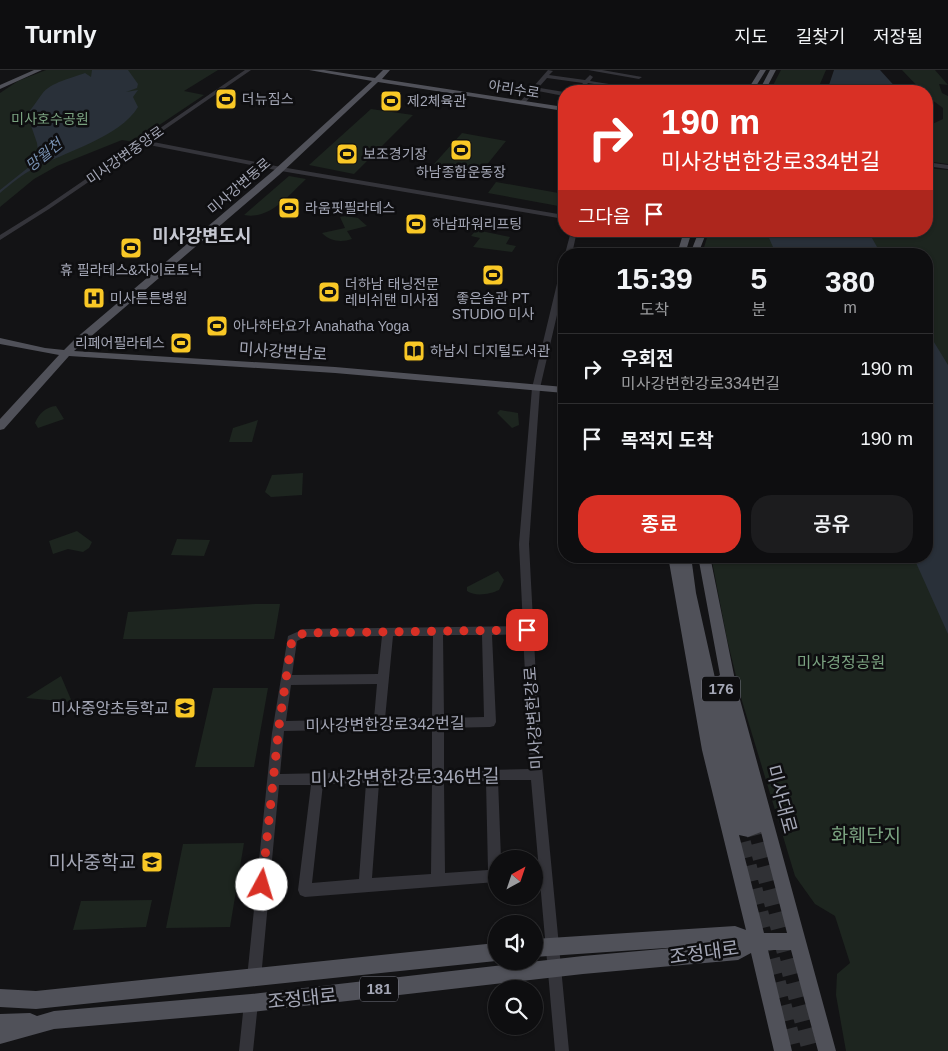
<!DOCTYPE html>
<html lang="ko">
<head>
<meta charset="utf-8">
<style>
  body { margin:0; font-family:Helvetica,"Noto Sans KR",sans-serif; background:#1c1c1e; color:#f1f3f6; height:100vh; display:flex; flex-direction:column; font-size:19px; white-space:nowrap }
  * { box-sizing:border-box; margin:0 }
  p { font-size:16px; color:#9b9c9f }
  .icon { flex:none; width:28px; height:28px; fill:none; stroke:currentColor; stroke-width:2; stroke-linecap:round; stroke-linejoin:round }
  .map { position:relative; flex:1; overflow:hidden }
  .side { position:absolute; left:558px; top:178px; width:375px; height:315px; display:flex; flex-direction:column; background:#0e0e10; border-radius:20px; box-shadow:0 1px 4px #0004,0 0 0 1px #2e2e30 }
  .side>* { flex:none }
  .guide { position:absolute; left:558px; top:15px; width:375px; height:152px; border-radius:20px; box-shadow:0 1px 4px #0004,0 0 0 1px #2e2e30; background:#d93025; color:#fff; overflow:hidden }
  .needle { width:32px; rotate:40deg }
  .tools { position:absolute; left:488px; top:780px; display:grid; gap:10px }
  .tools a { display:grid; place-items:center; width:55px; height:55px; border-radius:50%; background:#0e0e10; box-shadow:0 1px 4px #0004,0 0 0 1px #2e2e30; font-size:25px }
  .pin { position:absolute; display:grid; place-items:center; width:42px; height:42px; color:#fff; margin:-21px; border-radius:10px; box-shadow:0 2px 8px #0006 }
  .me { position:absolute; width:55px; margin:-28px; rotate:6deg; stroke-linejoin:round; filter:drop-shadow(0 0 4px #0008) }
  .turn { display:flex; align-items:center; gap:18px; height:105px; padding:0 20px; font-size:22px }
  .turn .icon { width:65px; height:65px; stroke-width:2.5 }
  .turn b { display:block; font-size:35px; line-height:42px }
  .then { display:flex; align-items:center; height:48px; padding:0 20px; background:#0003; gap:10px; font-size:19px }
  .eta { display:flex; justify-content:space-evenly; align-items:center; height:85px; text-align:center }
  .eta b { font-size:30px; font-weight:600; line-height:35px }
  .action { display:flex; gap:10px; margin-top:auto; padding:10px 20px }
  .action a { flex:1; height:58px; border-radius:20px; background:#d93025; color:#fff; font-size:20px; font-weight:600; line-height:58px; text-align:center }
  .action a+a { background:#1c1c1e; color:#f1f3f6 }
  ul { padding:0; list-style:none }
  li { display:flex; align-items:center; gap:15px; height:70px; padding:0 20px; border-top:1px solid #2e2e30 }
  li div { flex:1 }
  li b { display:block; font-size:19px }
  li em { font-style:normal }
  header { display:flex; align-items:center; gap:30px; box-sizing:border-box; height:70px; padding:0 25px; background:#0e0e10; border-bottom:1px solid #2e2e30 }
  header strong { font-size:24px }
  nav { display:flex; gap:28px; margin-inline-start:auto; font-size:18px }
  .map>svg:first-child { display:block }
  .green { fill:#1d251f }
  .water { fill:#293039 }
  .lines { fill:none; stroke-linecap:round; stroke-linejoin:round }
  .major-tunnel { stroke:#303135; stroke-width:16; stroke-dasharray:16 8; stroke-linecap:butt }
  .minor { fill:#34343a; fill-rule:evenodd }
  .major { fill:#505159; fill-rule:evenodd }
  .route { stroke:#d93025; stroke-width:9; stroke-dasharray:0 16.2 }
  .labels { text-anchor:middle; stroke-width:5; stroke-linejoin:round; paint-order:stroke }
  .far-street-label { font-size:14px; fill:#a4a7b6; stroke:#0e0e10 }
  .far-poi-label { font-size:14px; fill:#a4a7b6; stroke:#0e0e10; text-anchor:start }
  .far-park-label { font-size:14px; fill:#7aa280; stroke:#0e0e10 }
  .far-water-label { font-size:15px; font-style:italic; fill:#7992b3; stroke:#0e0e10 }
  .shield { fill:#0e0e10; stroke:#777984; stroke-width:1 }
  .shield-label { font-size:15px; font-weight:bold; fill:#a4a7b6 }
  .street-label { font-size:16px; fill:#a4a7b6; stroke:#0e0e10 }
  .park-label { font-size:16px; fill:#7aa280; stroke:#0e0e10 }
  .poi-label { font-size:16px; fill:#a4a7b6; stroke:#0e0e10; text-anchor:end }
  .far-district-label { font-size:18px; font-weight:bold; fill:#c5c7d1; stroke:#0e0e10 }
  .near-street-label { font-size:19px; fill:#a4a7b6; stroke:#0e0e10 }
  .near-park-label { font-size:19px; fill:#7aa280; stroke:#0e0e10 }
  .near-poi-label { font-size:19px; fill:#a4a7b6; stroke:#0e0e10; text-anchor:end }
</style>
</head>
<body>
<header>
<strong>Turnly</strong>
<nav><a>지도</a><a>길찾기</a><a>저장됨</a></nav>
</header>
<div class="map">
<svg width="948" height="981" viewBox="0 0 948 981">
  <rect width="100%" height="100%" fill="#131315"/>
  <path class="green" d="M46,0H218L184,21L204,25L134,72L122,70L57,96L34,109L0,137V23L18,11Z
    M781,0H826L817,21H770Z
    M902,0H935L948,15L939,14L942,23L948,26V94L926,91V57L943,49V38L928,27L926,21H922Z
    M371,39L413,45L354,104L309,95Z
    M462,63L506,71L481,102L434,94Z
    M926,98L948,100V981H846L836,925L837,904L850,893L835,846L815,834L795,806L742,631L727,569L711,486H926V184H702L709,161H926Z
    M289,106L306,109C289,125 270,150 244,145Z
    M496,112L564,124V137L488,123Z
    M346,146L358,148L367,156L347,161L352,169C341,173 329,171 322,163L345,158L340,147Z
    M476,160L510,167L506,174L516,176L512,182L473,177L480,168L471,166Z
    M56,336L64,349L38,358L35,353C39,343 46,337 56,336Z
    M500,340L518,343L519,355L512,358L497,343Z
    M258,350L252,372H229L233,358Z
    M303,403L302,425L271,427L265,422L272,405Z
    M77,461L92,472L89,478L83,482L68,479L53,484L49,471Z
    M177,469L210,470L204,486L171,485Z
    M498,501L504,510L499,520C491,524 475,527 467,521V517Z
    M255,534H280L274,569H123L128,542Z
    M61,606L72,632L26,628Z
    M213,618H268L254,697H195Z
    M244,773L230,857L166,858L183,774Z
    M152,830L146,857L73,860L81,831Z"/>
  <path class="water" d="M92,0H128L138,14L137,18L126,22L138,20L133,27L138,37C120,67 65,82 35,98C22,104 11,114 0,123V120L39,89L37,73L27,44C33,37 37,31 42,24C51,12 72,8 85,3L91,7Z
    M834,0H880L899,21H827Z
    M766,161H868L881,184H776Z
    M926,259L948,295V564L913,486H926Z"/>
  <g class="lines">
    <path class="major-tunnel" d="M737,749L795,981
      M751,750L810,981"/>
    <path class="minor" d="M245,0H251L148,71L281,97L564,145V149L281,101L144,74L49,139L0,170V165L45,137Z
      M548,0L553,1L549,5L585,10L590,5L593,7L590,11L634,18L631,20L588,13L582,21H577L583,13L547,8L524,34H520V32Z
      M588,0H602L642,7L639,9Z
      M540,18L564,22V26L538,21V19Z
      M926,92L948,95V99L926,96Z
      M571,161H577L572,184H565Z
      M561,197H564V215L540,318L529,474L539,666L569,981H555L531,710H498L501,789H496V812L305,827L300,825L298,820L311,715H279L261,908L259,913L254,915L249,913L247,908L272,663L288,566L304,559L523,556L519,474L532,318ZM523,564L530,699L444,701V658L490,657L494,656L496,652L492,565ZM443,565H482L484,647L444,648ZM382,566L378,604L292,605L297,571L305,567ZM393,566H433L432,648L385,649ZM377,614L374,649L286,651L291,615ZM432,658V701L280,704L284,661ZM486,711L488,800L445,803L444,712ZM432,712L431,804L372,808L379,713ZM366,713L359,809L312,813L323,714Z
      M251,926L256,928L258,933L253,981H239L244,933L246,928Z"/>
    <path class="major" d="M34,0H42L0,19V15Z
      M309,0H324L375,8L383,0H390L382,9L564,37V41L378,12L279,105L74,281L335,297L564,317V323L335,303L69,286L4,359L0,360V349L59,285L0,274V268L45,278L64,280L75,269L273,101L372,11Z
      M760,0H766L753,21H747Z
      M770,0H776L765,21H759Z
      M684,161H692L685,184H677Z
      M699,161H707L698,184H690Z
      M668,486H691L696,523L715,608L720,605L698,486H710L736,615L836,981H818L791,880H768L792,981H774L751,883L738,890L583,904L251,942L54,959L0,974V944L30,943L37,946L54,941L251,924L583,886L695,876L534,887V869L735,856L746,860L702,680ZM761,762L787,863H764L739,765L748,767Z
      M496,873V891L36,939L0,937V919L36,921Z"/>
  </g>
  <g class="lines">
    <path class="route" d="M262,815L279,656L292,569L304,563L527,560"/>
  </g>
  <defs>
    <g id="stadium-square" transform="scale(1.125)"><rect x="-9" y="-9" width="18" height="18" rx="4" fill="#f9c826" stroke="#0e0e10"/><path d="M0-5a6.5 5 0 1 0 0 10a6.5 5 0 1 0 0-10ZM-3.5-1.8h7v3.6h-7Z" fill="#111"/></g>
    <g id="hospital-square" transform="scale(1.125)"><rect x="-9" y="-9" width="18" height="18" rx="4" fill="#f9c826" stroke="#0e0e10"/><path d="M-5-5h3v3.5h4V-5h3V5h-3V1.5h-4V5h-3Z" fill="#111"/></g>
    <g id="library-square" transform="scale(1.125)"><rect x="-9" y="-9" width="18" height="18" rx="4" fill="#f9c826" stroke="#0e0e10"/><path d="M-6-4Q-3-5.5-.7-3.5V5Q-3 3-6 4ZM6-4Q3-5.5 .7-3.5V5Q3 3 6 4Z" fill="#111"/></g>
    <g id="school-square" transform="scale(1.125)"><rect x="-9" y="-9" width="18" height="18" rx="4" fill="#f9c826" stroke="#0e0e10"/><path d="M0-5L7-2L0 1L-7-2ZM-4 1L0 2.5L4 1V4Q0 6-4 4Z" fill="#111"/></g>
  </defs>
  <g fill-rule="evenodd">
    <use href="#stadium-square" x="226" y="29"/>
    <use href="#stadium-square" x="391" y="31"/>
    <use href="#stadium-square" x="461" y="80"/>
    <use href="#stadium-square" x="347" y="84"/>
    <use href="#stadium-square" x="289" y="138"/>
    <use href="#stadium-square" x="416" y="154"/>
    <use href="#stadium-square" x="131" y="178"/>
    <use href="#stadium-square" x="493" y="205"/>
    <use href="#stadium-square" x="329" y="222"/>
    <use href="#hospital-square" x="94" y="228"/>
    <use href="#stadium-square" x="217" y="256"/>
    <use href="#stadium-square" x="181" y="273"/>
    <use href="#library-square" x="414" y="281"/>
    <use href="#school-square" x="185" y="638"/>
    <use href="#school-square" x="152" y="792"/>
  </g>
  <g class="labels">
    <g class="far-street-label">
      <text transform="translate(514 19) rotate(9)" y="5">아리수로</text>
      <text transform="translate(125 85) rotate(-35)" y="5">미사강변중앙로</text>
      <text transform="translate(239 116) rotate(-41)" y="5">미사강변동로</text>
    </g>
    <g class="far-poi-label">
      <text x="242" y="34">더뉴짐스</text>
      <text x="407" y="36">제2체육관</text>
      <text x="363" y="89">보조경기장</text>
      <text x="461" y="107" text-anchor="middle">하남종합운동장</text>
      <text x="305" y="143">라움핏필라테스</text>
      <text x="432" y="159">하남파워리프팅</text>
      <text x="131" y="205" text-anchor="middle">휴 필라테스&amp;자이로토닉</text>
      <text x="345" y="219">더하남 태닝전문<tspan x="345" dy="16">레비쉬탠 미사점</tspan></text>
      <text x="110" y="233">미사튼튼병원</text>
      <text x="493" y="233" text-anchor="middle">좋은습관 PT<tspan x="493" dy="16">STUDIO 미사</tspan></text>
      <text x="233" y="261">아나하타요가 Anahatha Yoga</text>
      <text x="165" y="278" text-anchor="end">리페어필라테스</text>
      <text x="430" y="286">하남시 디지털도서관</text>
    </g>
    <g class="far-park-label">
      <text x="50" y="54">미사호수공원</text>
    </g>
    <g class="far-water-label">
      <text transform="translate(44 85) rotate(-39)" y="5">망월천</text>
    </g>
    <g class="shield">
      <rect x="702" y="606.5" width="38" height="25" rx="4"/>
      <rect x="360" y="906.5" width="38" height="25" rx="4"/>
    </g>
    <g class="shield-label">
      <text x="721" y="624">176</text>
      <text x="379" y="924">181</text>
    </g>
    <g class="street-label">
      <text transform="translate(283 281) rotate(4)" y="6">미사강변남로</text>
      <text transform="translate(533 648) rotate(-94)" y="6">미사강변한강로</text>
      <text transform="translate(385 654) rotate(-1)" y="6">미사강변한강로342번길</text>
    </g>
    <g class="park-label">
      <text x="841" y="598">미사경정공원</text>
    </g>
    <g class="poi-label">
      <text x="169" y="644">미사중앙초등학교</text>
    </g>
    <g class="far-district-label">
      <text x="202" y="172">미사강변도시</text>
    </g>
    <g class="near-street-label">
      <text transform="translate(405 707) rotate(-1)" y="7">미사강변한강로346번길</text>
      <text transform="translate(782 729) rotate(75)" y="7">미사대로</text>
      <text transform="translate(704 882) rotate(-8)" y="7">조정대로</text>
      <text transform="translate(302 928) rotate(-6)" y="7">조정대로</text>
    </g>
    <g class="near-park-label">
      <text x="866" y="772">화훼단지</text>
    </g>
    <g class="near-poi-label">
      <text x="136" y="799">미사중학교</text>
    </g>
  </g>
</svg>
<div class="tools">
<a><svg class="needle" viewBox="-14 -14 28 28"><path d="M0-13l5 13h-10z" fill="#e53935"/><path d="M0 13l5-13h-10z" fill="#9b9c9f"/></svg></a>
<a><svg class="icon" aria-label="sound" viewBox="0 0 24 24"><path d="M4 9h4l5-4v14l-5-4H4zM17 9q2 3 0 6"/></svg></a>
<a><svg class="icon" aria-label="search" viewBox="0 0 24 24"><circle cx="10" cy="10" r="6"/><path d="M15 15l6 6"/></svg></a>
</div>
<div class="pin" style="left:527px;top:560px;background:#d93025"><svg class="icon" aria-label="arrive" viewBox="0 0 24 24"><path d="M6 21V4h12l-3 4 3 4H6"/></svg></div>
<svg class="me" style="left:262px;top:815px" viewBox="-20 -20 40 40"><circle r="19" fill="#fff"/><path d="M0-13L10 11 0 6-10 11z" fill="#d93025"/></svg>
<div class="guide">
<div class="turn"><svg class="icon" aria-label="right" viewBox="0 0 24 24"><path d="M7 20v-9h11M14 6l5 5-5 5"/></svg><div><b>190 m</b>미사강변한강로334번길</div></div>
<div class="then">그다음<svg class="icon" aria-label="arrive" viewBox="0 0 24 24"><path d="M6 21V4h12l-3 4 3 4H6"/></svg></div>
</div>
<section class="side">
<div class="eta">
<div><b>15:39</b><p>도착</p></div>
<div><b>5</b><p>분</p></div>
<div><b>380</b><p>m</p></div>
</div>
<ul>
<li><svg class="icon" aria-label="right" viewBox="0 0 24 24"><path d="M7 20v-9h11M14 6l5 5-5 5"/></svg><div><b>우회전</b><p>미사강변한강로334번길</p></div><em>190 m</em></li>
<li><svg class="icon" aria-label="arrive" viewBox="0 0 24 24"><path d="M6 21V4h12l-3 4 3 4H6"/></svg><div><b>목적지 도착</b></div><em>190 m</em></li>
</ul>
<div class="action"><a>종료</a><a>공유</a></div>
</section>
</div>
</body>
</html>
